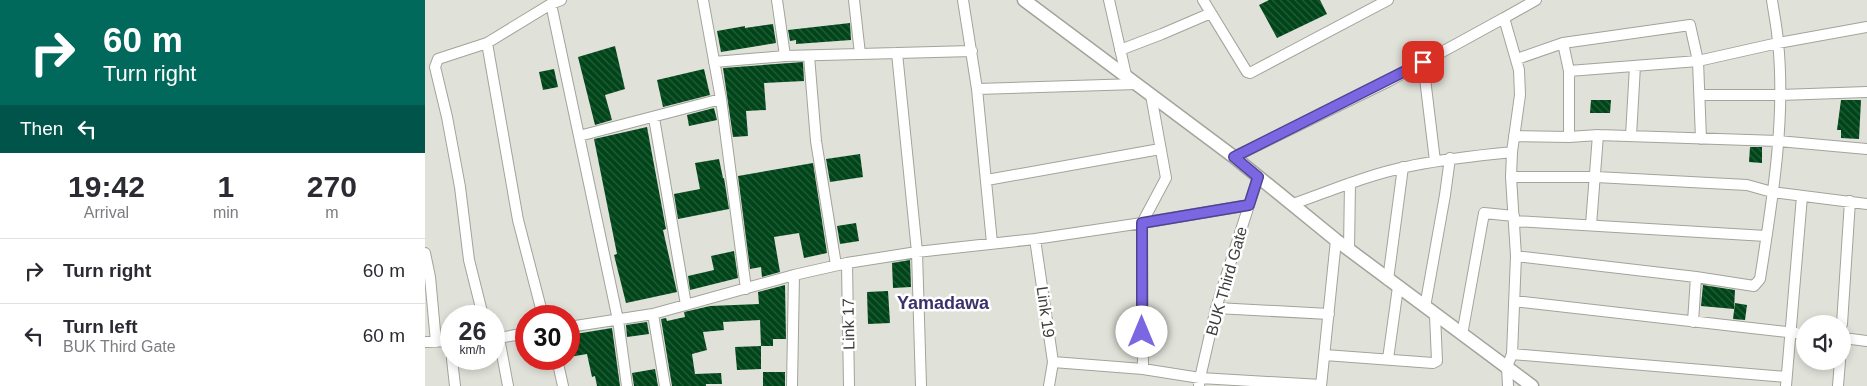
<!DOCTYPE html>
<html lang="en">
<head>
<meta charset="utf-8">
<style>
  body { margin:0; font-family:Arial,sans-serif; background:#f7f7f7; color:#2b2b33; height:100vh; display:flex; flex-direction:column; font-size:19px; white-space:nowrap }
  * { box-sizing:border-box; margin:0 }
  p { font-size:16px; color:#7c7c81 }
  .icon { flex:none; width:28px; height:28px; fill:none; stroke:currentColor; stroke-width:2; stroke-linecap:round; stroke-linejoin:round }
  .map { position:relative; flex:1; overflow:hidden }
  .sheet { display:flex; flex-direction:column; background:#fff; width:425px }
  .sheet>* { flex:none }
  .guide { background:#00695c; color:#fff; overflow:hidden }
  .controls { position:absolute; left:1371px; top:315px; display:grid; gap:10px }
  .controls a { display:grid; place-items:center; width:55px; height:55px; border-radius:50%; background:#fff; box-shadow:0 2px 8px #0003; font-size:25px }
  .speed { position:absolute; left:15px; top:305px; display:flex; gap:10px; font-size:25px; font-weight:700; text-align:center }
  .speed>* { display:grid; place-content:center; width:65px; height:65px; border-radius:50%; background:#fff; box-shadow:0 2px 8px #0003; line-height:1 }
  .speed small { font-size:12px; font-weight:400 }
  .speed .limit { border:8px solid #d22; background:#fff; color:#111 }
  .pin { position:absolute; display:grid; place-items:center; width:42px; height:42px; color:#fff; margin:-21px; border-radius:10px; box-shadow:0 2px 8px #0006 }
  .me { position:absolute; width:55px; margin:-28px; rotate:0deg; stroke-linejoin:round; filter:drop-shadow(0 0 4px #0008) }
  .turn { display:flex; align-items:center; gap:18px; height:105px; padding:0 20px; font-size:22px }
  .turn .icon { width:65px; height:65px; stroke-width:2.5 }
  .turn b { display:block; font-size:35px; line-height:42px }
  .then { display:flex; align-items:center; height:48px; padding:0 20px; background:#0003; gap:10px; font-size:19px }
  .eta { display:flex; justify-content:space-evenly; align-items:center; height:85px; text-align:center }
  .eta b { font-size:30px; font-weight:700; line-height:35px }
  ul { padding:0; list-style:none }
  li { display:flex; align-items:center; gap:15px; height:65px; padding:0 20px; border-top:1px solid #e1e1e2 }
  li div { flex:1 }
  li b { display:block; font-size:19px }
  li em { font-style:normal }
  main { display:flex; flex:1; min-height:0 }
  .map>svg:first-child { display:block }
  .building { fill:url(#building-back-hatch) }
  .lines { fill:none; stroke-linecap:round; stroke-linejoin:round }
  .minor-casing { stroke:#a2a39b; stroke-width:12 }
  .tertiary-casing { stroke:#a2a39b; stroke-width:15 }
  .minor { stroke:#fff; stroke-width:10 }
  .tertiary { stroke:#fff; stroke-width:12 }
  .route-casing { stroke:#514393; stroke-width:12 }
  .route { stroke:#7c67e2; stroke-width:9 }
  .labels { text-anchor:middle; stroke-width:5; stroke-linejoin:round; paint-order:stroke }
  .street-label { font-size:16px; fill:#3c3c39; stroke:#fff }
  .neighbourhood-label { font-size:18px; font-weight:bold; fill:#3b326d; stroke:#fff }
</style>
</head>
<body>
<main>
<section class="sheet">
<div class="guide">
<div class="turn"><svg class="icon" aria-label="right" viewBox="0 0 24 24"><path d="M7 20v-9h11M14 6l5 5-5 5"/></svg><div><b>60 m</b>Turn right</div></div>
<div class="then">Then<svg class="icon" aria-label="left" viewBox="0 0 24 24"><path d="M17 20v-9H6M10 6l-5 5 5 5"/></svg></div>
</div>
<div class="eta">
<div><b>19:42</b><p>Arrival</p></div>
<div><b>1</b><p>min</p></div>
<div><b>270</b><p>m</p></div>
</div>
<ul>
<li><svg class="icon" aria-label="right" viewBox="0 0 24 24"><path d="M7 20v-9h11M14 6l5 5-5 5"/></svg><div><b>Turn right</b></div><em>60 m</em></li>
<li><svg class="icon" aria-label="left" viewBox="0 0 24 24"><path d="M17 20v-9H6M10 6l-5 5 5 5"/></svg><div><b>Turn left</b><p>BUK Third Gate</p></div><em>60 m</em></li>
</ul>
</section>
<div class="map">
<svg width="1442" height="386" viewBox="0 0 1442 386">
  <defs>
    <pattern id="building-back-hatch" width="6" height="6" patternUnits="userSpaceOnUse" patternTransform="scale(1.25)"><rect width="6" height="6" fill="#004519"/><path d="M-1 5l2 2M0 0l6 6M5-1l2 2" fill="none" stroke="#275e3b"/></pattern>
  </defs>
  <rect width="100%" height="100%" fill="#e0e1d9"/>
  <path class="building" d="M844,0H895L902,14L852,38L834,5Z
    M425,23L426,40L371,44V40L365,41L363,30Z
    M348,24L351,43L296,52L292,31L320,26V28Z
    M190,46L200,89L180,95L187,120L170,125L153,57Z
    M378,62L379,81L339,83L341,110L321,111L323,136L308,137L298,68Z
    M129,69L133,87L118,90L114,72Z
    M279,69L285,95L238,107L232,80Z
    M1166,100H1186L1185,113H1165Z
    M1416,100H1436L1434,139L1416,138V130H1412Z
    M289,108L292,120L264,126L262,115Z
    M222,127L241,229L238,230L252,292L201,303L189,255L192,254L169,139Z
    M1325,147H1337V163L1324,162Z
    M435,154L438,177L405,182L401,159Z
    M294,159L298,178H299L304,209L253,219L249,194L275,189L270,163Z
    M388,163L402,253L379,258L374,233L349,237L355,272L337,277L336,267L325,269L313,176Z
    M431,223L434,241L415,244L412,226Z
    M309,251L313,278L265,290L263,276L289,270L286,256Z
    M485,260L486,287L468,288L467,263Z
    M360,285L361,339H348V346H336L335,320L298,322L299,330L278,332L282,350L267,354L270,374L296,373L297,384H281V386H247L236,319L241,318L242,321L260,317L259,312L285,306L334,304L333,292Z
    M1278,285L1310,290L1309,309L1276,306Z
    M463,291L465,323L443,324L442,292Z
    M1310,303L1322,305L1320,320L1308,319Z
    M222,322L224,334L202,337L201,325Z
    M187,328L195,386H172L170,376L167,377L162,354L144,357V335Z
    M336,346V369L312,370L310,347Z
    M230,369L233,386H209L207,373Z
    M338,372H360V386H338Z"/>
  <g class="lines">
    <g class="minor-casing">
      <path id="minor" d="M278,0L296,99L321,289
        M352,0L360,56
        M429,0L435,54
        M538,0L552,89L567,243
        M684,0L701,75
        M778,0L822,72L825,73L963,0
        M126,4L193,320L202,386
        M1079,18L1111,0
        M62,43L93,220L118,316
        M1138,43L1144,71V137
        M695,50L737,34L786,13
        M472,53L492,252L496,386
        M384,56L391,141L411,265
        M1092,59L1138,43L1265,25L1273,61L1276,139
        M289,62L360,56L547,51
        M998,62L1010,161
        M1144,71L1273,61L1353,43L1442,27
        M552,89L712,84
        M1275,95H1355L1442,92
        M229,118L261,305
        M154,136L296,99
        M1089,136L1144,137L1173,135L1353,141L1442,149
        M1206,136L1210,66
        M809,157L964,81L1079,18L1094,70L1095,95L1087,152L1086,177L1091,256L1087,354L1082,367L1083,386
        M1086,177H1171L1322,185L1347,192L1442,204
        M562,180L735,149
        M868,204C905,191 942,175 981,167C1016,159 1051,156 1087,152
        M1089,221L1341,236
        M1166,225L1173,135
        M610,239L628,362L624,386
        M924,249L925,183
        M0,253L5,277L11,342
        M1091,256L1271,277
        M422,263L424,386
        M963,280L978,167
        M1089,301L1380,334
        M1000,307L1020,195L1025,158
        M791,308L904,314
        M228,314L240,386
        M58,316L44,260L35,187L22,117L10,67L13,59L62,43L126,4L136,0
        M1268,322L1271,277L1329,286L1335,279C1347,202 1361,120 1353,42C1352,28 1349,14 1347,0
        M1417,324L1425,201
        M144,327L228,314L369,275L422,263L492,252L610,239L717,223L824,205
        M1037,335L1059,213L1089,216
        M74,338L83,386
        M1418,338L1442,341
        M69,339L101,333
        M0,342L26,341
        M1087,354L1361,377
        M900,355L1008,363L1012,361L1010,315
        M27,359L30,386
        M132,359L138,386
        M963,359L973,287
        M628,362L718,369L775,378L896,385
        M718,369L717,223L741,178L726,95
        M367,386L369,275
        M774,386L775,378L791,308L833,177
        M896,386L911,240
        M1361,386L1377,196
        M1413,386L1415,361"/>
    </g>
    <g class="tertiary-casing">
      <path id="tertiary" d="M599,0L809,157L911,240L1107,386"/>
    </g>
    <use href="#minor" class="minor"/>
    <use href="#tertiary" class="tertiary"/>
  </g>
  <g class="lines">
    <g class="route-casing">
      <path id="route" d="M717,332V223L824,205L833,177L809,157L998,62"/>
    </g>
    <use href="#route" class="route"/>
  </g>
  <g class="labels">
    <g class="street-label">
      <text transform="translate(801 281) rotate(-74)" y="6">BUK Third Gate</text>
      <text transform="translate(621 312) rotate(82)" y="6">Link 19</text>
      <text transform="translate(423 324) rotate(-91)" y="6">Link 17</text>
    </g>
    <g class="neighbourhood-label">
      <text x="518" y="309">Yamadawa</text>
    </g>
  </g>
</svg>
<div class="controls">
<a><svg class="icon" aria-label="sound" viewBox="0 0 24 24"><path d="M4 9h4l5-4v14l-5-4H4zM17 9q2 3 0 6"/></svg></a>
</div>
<div class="speed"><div>26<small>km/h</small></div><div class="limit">30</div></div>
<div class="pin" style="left:998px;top:62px;background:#d93025"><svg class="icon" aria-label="arrive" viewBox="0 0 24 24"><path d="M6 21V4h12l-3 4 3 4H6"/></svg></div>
<svg class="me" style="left:717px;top:332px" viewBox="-20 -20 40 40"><circle r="19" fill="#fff"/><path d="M0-13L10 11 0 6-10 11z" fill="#7c67e2"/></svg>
</div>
</main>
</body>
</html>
